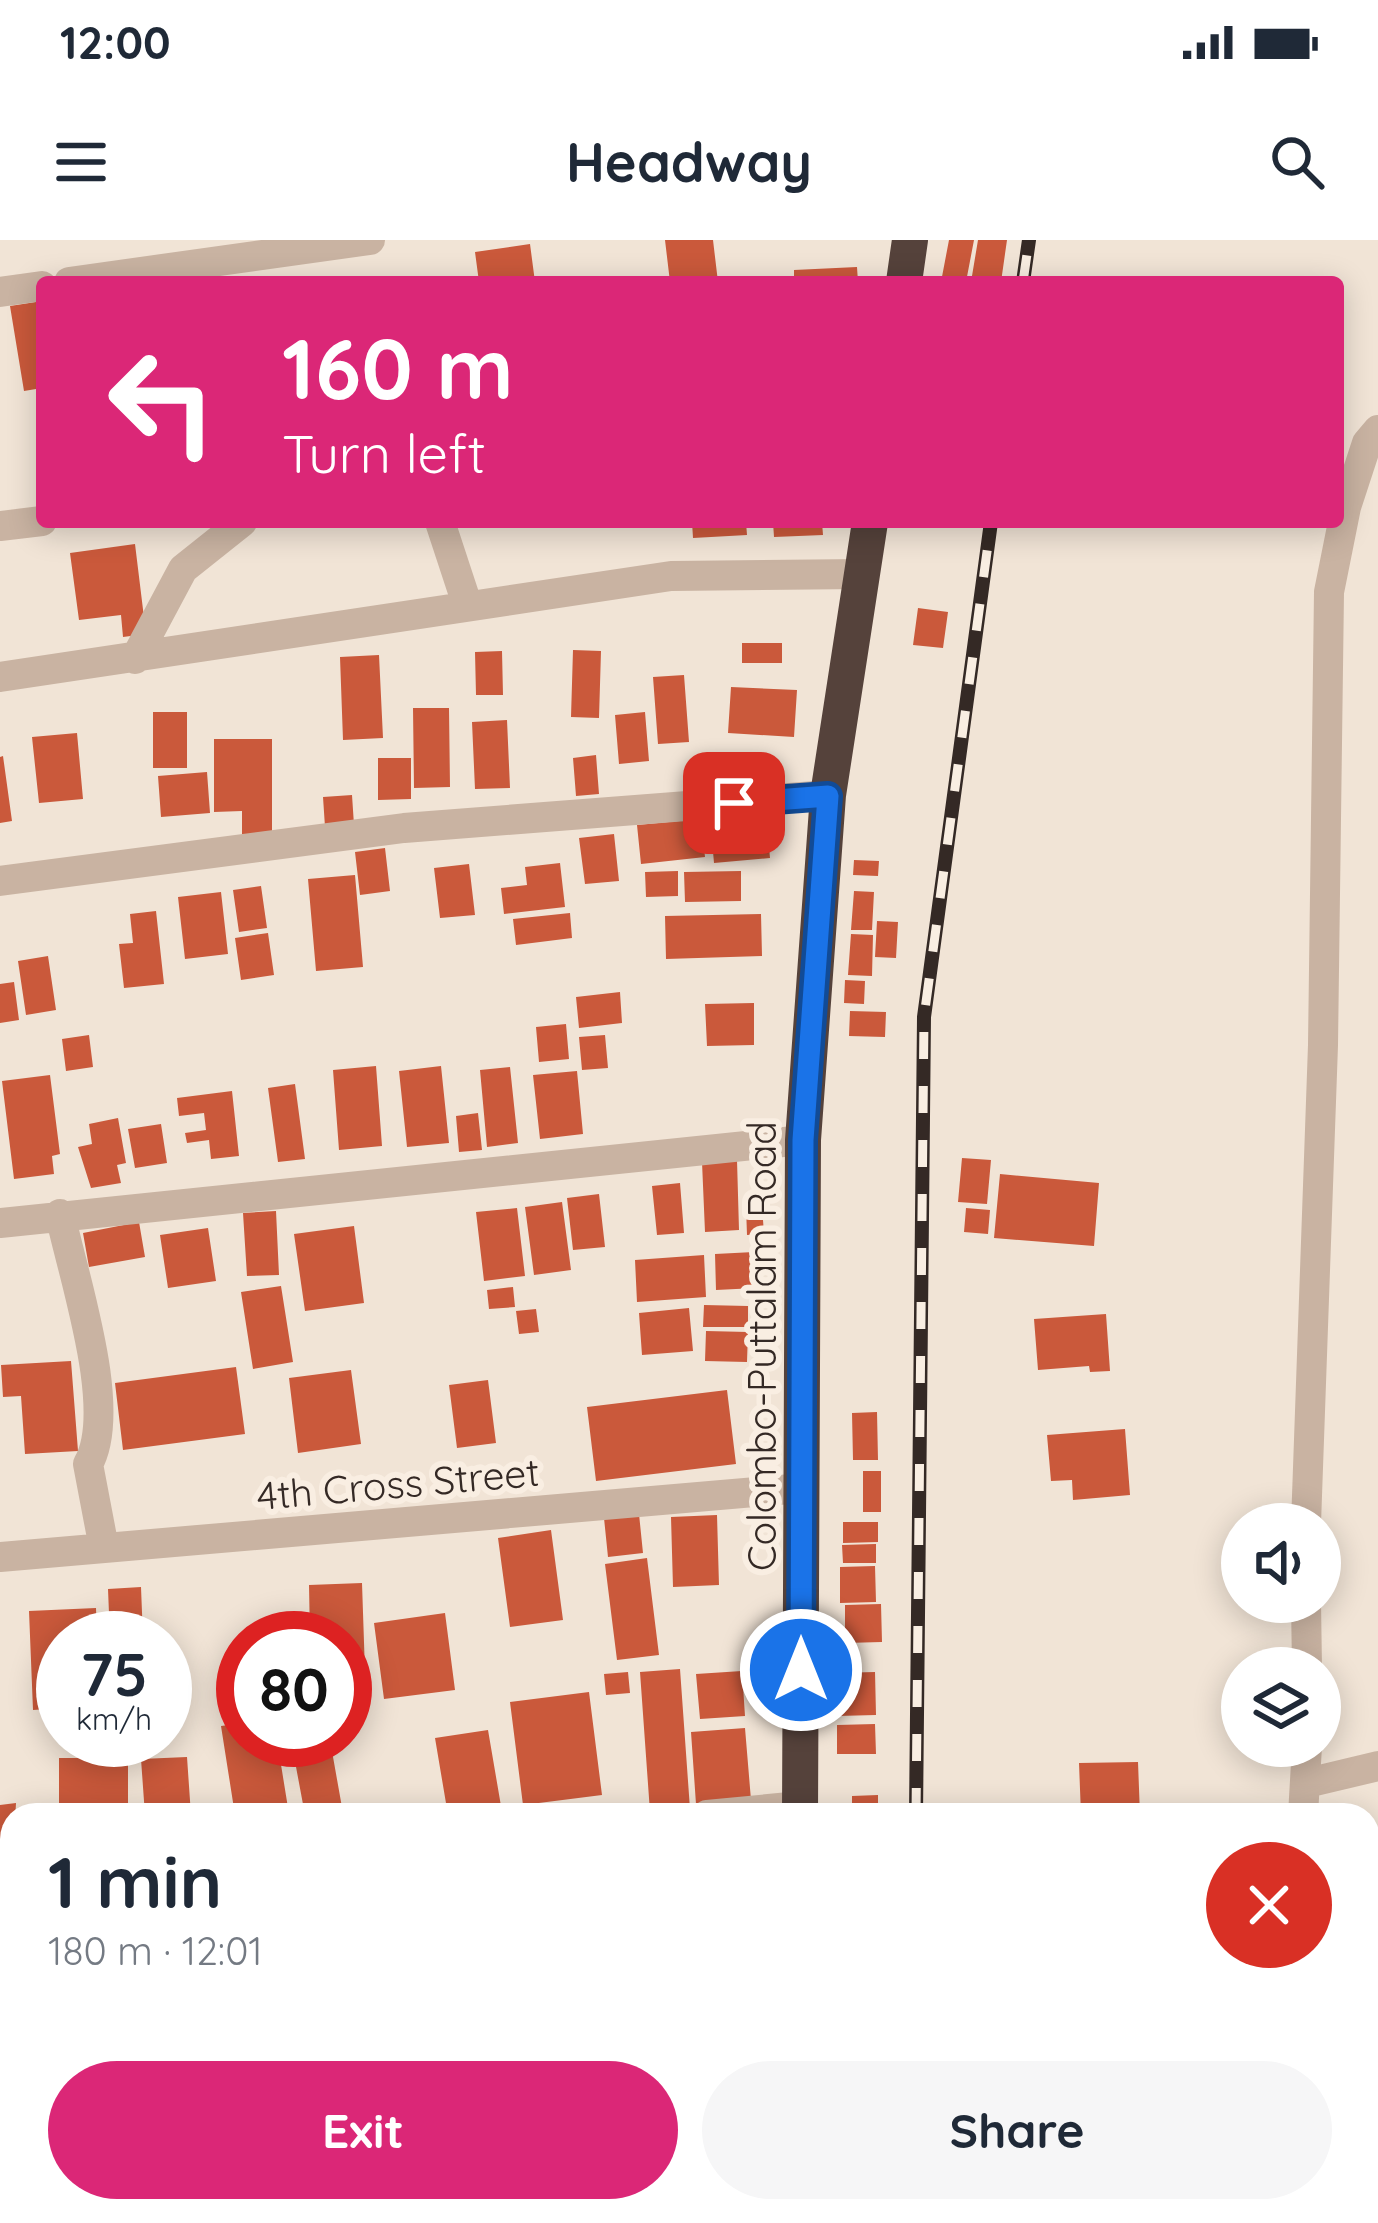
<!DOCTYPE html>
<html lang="en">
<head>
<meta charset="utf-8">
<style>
  body { margin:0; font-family:Quicksand,sans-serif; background:#f6f6f7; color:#1f2937; height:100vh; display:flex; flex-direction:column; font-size:45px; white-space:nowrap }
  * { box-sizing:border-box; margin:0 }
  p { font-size:39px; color:#747a83 }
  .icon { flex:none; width:66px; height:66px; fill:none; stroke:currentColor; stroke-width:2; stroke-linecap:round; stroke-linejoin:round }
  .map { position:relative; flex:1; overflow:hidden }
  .sheet { position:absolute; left:0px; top:1563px; width:1380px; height:420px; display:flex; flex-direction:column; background:#fff; border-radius:36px 36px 0 0; box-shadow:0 6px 30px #0003 }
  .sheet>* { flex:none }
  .banner { position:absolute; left:36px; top:36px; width:1308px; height:252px; border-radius:12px; box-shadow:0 6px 30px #0003; background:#db2777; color:#fff; overflow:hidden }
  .buttons { position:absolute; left:1221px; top:1263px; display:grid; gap:24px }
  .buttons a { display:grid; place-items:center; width:120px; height:120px; border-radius:50%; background:#fff; box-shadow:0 6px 30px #0003; font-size:60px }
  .speed { position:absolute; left:36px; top:1371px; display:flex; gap:24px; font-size:60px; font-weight:700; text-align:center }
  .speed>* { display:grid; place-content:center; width:156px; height:156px; border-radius:50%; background:#fff; box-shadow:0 6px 30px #0003; line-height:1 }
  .speed small { font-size:30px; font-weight:400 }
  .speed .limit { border:18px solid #d22; background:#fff; color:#111 }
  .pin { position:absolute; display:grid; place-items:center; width:102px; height:102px; color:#fff; margin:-51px; border-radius:24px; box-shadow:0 6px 18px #0006 }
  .me { position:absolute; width:132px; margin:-66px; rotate:0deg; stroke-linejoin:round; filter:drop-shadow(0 0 9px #0008) }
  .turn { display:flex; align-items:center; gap:42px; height:252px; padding:0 48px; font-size:54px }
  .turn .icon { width:156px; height:156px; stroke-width:2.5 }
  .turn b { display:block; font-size:84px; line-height:102px }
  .round { display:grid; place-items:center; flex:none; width:126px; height:126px; border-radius:63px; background:#f6f6f7 }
  .headline { display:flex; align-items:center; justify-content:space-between; height:204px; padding:0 48px }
  h1 { font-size:72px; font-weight:800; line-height:90px }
  .cta { display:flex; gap:24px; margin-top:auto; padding:24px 48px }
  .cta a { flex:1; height:138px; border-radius:72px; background:#db2777; color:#fff; font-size:48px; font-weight:800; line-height:138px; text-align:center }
  .cta a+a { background:#f6f6f7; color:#1f2937 }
  .status { display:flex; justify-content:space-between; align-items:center; height:84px; padding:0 60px; background:#fff; direction:ltr }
  .status svg { height:33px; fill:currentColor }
  header { display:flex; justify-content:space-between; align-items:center; height:156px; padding:0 48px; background:#fff; font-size:54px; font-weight:800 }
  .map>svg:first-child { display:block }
  .building { fill:#ca593b }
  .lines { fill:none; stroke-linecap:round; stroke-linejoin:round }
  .minor { stroke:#c9b3a2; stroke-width:30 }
  .highway { stroke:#55423b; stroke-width:36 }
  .rail-casing { stroke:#342925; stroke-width:14 }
  .rail { stroke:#f9eee2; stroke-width:9; stroke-dasharray:27; stroke-linecap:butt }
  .route-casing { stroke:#114b97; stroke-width:30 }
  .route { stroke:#1a73e8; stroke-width:21 }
  .labels { text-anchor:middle; stroke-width:12; stroke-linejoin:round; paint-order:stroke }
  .street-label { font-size:39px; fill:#342925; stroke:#f9eee2 }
</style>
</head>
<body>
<div class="status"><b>12:00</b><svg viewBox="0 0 49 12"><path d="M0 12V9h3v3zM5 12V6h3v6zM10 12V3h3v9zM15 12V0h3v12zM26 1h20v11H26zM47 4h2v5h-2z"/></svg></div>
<header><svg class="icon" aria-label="menu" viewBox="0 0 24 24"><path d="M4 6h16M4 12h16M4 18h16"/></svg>Headway<svg class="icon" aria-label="search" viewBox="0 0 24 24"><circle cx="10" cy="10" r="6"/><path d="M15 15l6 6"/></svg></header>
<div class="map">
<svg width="1378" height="1983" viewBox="0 0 1378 1983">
  <rect width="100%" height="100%" fill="#f1e4d6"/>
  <path class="building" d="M665,0H713L718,42H670Z
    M949,0H974L966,42H941Z
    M978,0H1007L1001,42H971Z
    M530,4L535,42H479L475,12Z
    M857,27L858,42H794V30Z
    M36,62L42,72V148L24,151L10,66Z
    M692,282H746L747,295L693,298Z
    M773,282H822L823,295L774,297Z
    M135,304L146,394L123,397L121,375L79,380L70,313Z
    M918,368L948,372L943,408L913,405Z
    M742,403H782V423H742Z
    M573,410L601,411L599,478L571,477Z
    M502,411L503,455H476L475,412Z
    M379,415L383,498L343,500L340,417Z
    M684,435L689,502L658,504L653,437Z
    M731,447L797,450L794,497L728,493Z
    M413,468H449L450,547L414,548Z
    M153,472H187V528H153Z
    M645,472L649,521L619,524L615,475Z
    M507,480L510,548L475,549L472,482Z
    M77,493L83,559L39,563L32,497Z
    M214,499H272V594H242V571L214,572Z
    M596,515L599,554L576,556L573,518Z
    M3,516L12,581L0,583V517Z
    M378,518H411V559L378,560Z
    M207,532L210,573L161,577L158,536Z
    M352,555L354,585L325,587L323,557Z
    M766,573L770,618L714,623L710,577Z
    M701,579L705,617L641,624L637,585Z
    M614,594L619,641L585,644L579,598Z
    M385,608L390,651L360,655L355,612Z
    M854,620L879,621L878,636L853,635Z
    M560,623L565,667L504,674L501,648L527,645L525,627Z
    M469,624L475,675L440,678L434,628Z
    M678,631V656L646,657L645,632Z
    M741,631V661L685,662L684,632Z
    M355,635L363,727L316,731L308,639Z
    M261,646L267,688L239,692L233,650Z
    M854,651L874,652L872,690H851Z
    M221,652L228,714L185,719L178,657Z
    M156,671L164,744L124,748L119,704L133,703L130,674Z
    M570,673L572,698L516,705L513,679Z
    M761,674L762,716L666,719L665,676Z
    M877,681L898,682L896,718L875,717Z
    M268,693L274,735L241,740L235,698Z
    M851,694L873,695L872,736L848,735Z
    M48,716L56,770L26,775L18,721Z
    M845,740L865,741L864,764L844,763Z
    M14,742L19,780L0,783V744Z
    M620,752L622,783L579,788L576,757Z
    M754,763V805L707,806L705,764Z
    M850,771L886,772L885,797L849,796Z
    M566,784L569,819L539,822L536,787Z
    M89,795L93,827L66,831L62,799Z
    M605,795L608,828L582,830L579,797Z
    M376,826L382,906L339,910L333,830Z
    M441,826L449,903L407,907L399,831Z
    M510,827L518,903L487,907L480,830Z
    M577,831L583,894L540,899L533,835Z
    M50,835L60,914L52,916L54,934L14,939L2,841Z
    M295,844L305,919L278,922L268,848Z
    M232,851L239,916L211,919L209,900L187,903L185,893L206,890L204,873L179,876L177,858Z
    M478,873L482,910L459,912L456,876Z
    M118,878L126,923L117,925L121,943L91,948L78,907L92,904L89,884Z
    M161,884L167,923L135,928L128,889Z
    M962,918L991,920L987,964L958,962Z
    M737,920L739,990L705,992L702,922Z
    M1000,934L1099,943L1094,1006L994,998Z
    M680,943L684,993L657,995L652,946Z
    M599,954L605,1007L573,1010L567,958Z
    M562,962L571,1030L534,1035L525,967Z
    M762,966L764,994L747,995L746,967Z
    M517,968L525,1036L484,1041L476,972Z
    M966,968L990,970L988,994L964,992Z
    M276,971L279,1035L247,1036L243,973Z
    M139,982L145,1017L89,1027L83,993Z
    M354,986L364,1063L305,1071L294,994Z
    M208,988L216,1041L168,1048L160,995Z
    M754,1012L756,1048L716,1050L715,1014Z
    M704,1015L706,1057L637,1062L635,1020Z
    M281,1046L293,1122L253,1129L241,1052Z
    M513,1047L515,1067L489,1069L487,1050Z
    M704,1065L748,1066V1087H703Z
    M689,1068L693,1111L642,1115L639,1073Z
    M536,1069L539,1092L519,1094L516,1071Z
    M1106,1074L1110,1131L1090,1132L1089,1126L1038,1130L1034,1079Z
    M706,1091L748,1092L747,1122L705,1121Z
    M71,1121L78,1211L25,1214L21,1156L3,1157L1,1125Z
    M236,1127L245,1194L123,1210L115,1143Z
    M351,1130L361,1204L298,1213L289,1138Z
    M488,1140L496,1203L457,1208L449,1145Z
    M727,1150L736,1224L596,1241L587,1167Z
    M877,1172L878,1220H853L852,1173Z
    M1125,1189L1130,1255L1073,1260L1072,1240L1051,1241L1047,1195Z
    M863,1231H881V1272H863Z
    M639,1274L643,1313L608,1317L604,1278Z
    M717,1275L719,1345L673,1347L671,1277Z
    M843,1282H878V1302L843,1303Z
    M551,1290L563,1380L510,1387L498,1298Z
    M876,1304V1323H843L842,1305Z
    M647,1318L659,1415L617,1420L605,1324Z
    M875,1326L876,1362L840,1363V1327Z
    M362,1343L365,1432L345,1433V1398H310L309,1345Z
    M141,1347L143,1398H110L108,1349Z
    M881,1364L882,1402L845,1403V1365Z
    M96,1368L97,1398H63V1468L33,1470L29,1371Z
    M445,1373L455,1450L384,1459L374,1383Z
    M680,1429L690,1569L650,1572L640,1432Z
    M742,1431L745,1476L700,1479L696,1434Z
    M628,1432L630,1453L606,1455L604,1434Z
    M875,1432L876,1475L837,1476L836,1433Z
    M589,1452L602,1555L523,1565L510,1462Z
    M243,1483V1500H277L289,1574L235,1575L221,1486Z
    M875,1484L876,1514H837V1485Z
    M745,1488L751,1560L696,1564L691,1492Z
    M488,1490L501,1566L448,1575L435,1498Z
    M291,1500H330L343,1573L305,1575Z
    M187,1517L191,1575H145L141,1519Z
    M59,1518H128V1575H59Z
    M1138,1522L1140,1575H1081L1079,1523Z
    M878,1555V1575H852V1556Z
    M16,1563L12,1636L0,1637V1565Z
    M12,1690V1727L0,1721Z
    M0,1733L12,1737V1761L0,1756Z
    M16,1971H68L69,1983H16Z"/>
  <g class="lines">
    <path class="minor" d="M69,42L370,0
      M0,52L42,46
      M440,282L467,364
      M0,286L42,281
      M135,419L183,329L242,282
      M0,437L671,336L862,334
      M0,641L404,588L828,555
      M60,974C73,1036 119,1170 88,1224L104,1308
      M0,983L803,900
      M1306,1284L1323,805L1329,352L1346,267L1367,203L1378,190
      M0,1317L802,1248
      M1306,1362L1307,1428
      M1307,1543L1378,1526
      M707,1575L800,1566
      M1303,1575L1307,1506
      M0,1643L12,1642
      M1270,1971L1272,1983
      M433,1983L803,1971"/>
    <path class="highway" d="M904,42L910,0
      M800,1575L803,900L828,555L870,282
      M805,1971V1983"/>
    <g class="rail-casing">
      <path id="rail" d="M1023,42L1029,0
        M916,1575L924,777L991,282
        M933,1971L934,1983"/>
    </g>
    <use href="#rail" class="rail"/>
  </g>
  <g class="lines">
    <g class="route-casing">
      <path id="route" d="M734,563L828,556L803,900L801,1430"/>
    </g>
    <use href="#route" class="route"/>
  </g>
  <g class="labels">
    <g class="street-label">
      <text transform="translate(762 1106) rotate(-90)" y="14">Colombo-Puttalam Road</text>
      <text transform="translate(398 1244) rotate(-5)" y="14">4th Cross Street</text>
    </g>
  </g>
</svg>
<div class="buttons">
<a><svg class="icon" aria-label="sound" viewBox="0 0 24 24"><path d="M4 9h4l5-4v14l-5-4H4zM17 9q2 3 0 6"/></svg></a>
<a><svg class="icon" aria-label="layers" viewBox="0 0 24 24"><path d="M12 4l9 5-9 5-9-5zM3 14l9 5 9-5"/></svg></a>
</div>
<div class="speed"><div>75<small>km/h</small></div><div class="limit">80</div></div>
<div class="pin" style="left:734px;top:563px;background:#d93025"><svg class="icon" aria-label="arrive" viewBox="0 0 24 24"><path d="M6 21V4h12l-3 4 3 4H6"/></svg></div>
<svg class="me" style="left:801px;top:1430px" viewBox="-20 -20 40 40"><circle r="17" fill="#1a73e8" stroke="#fff" stroke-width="3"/><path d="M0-11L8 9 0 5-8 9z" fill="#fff"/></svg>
<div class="banner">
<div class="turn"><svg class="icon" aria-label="left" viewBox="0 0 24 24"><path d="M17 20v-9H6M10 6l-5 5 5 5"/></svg><div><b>160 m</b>Turn left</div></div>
</div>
<section class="sheet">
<div class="headline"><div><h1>1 min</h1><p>180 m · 12:01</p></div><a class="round" style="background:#d93025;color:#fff"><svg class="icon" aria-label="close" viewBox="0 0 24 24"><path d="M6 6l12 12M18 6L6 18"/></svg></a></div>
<div class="cta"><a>Exit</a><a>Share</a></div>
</section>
</div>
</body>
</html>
